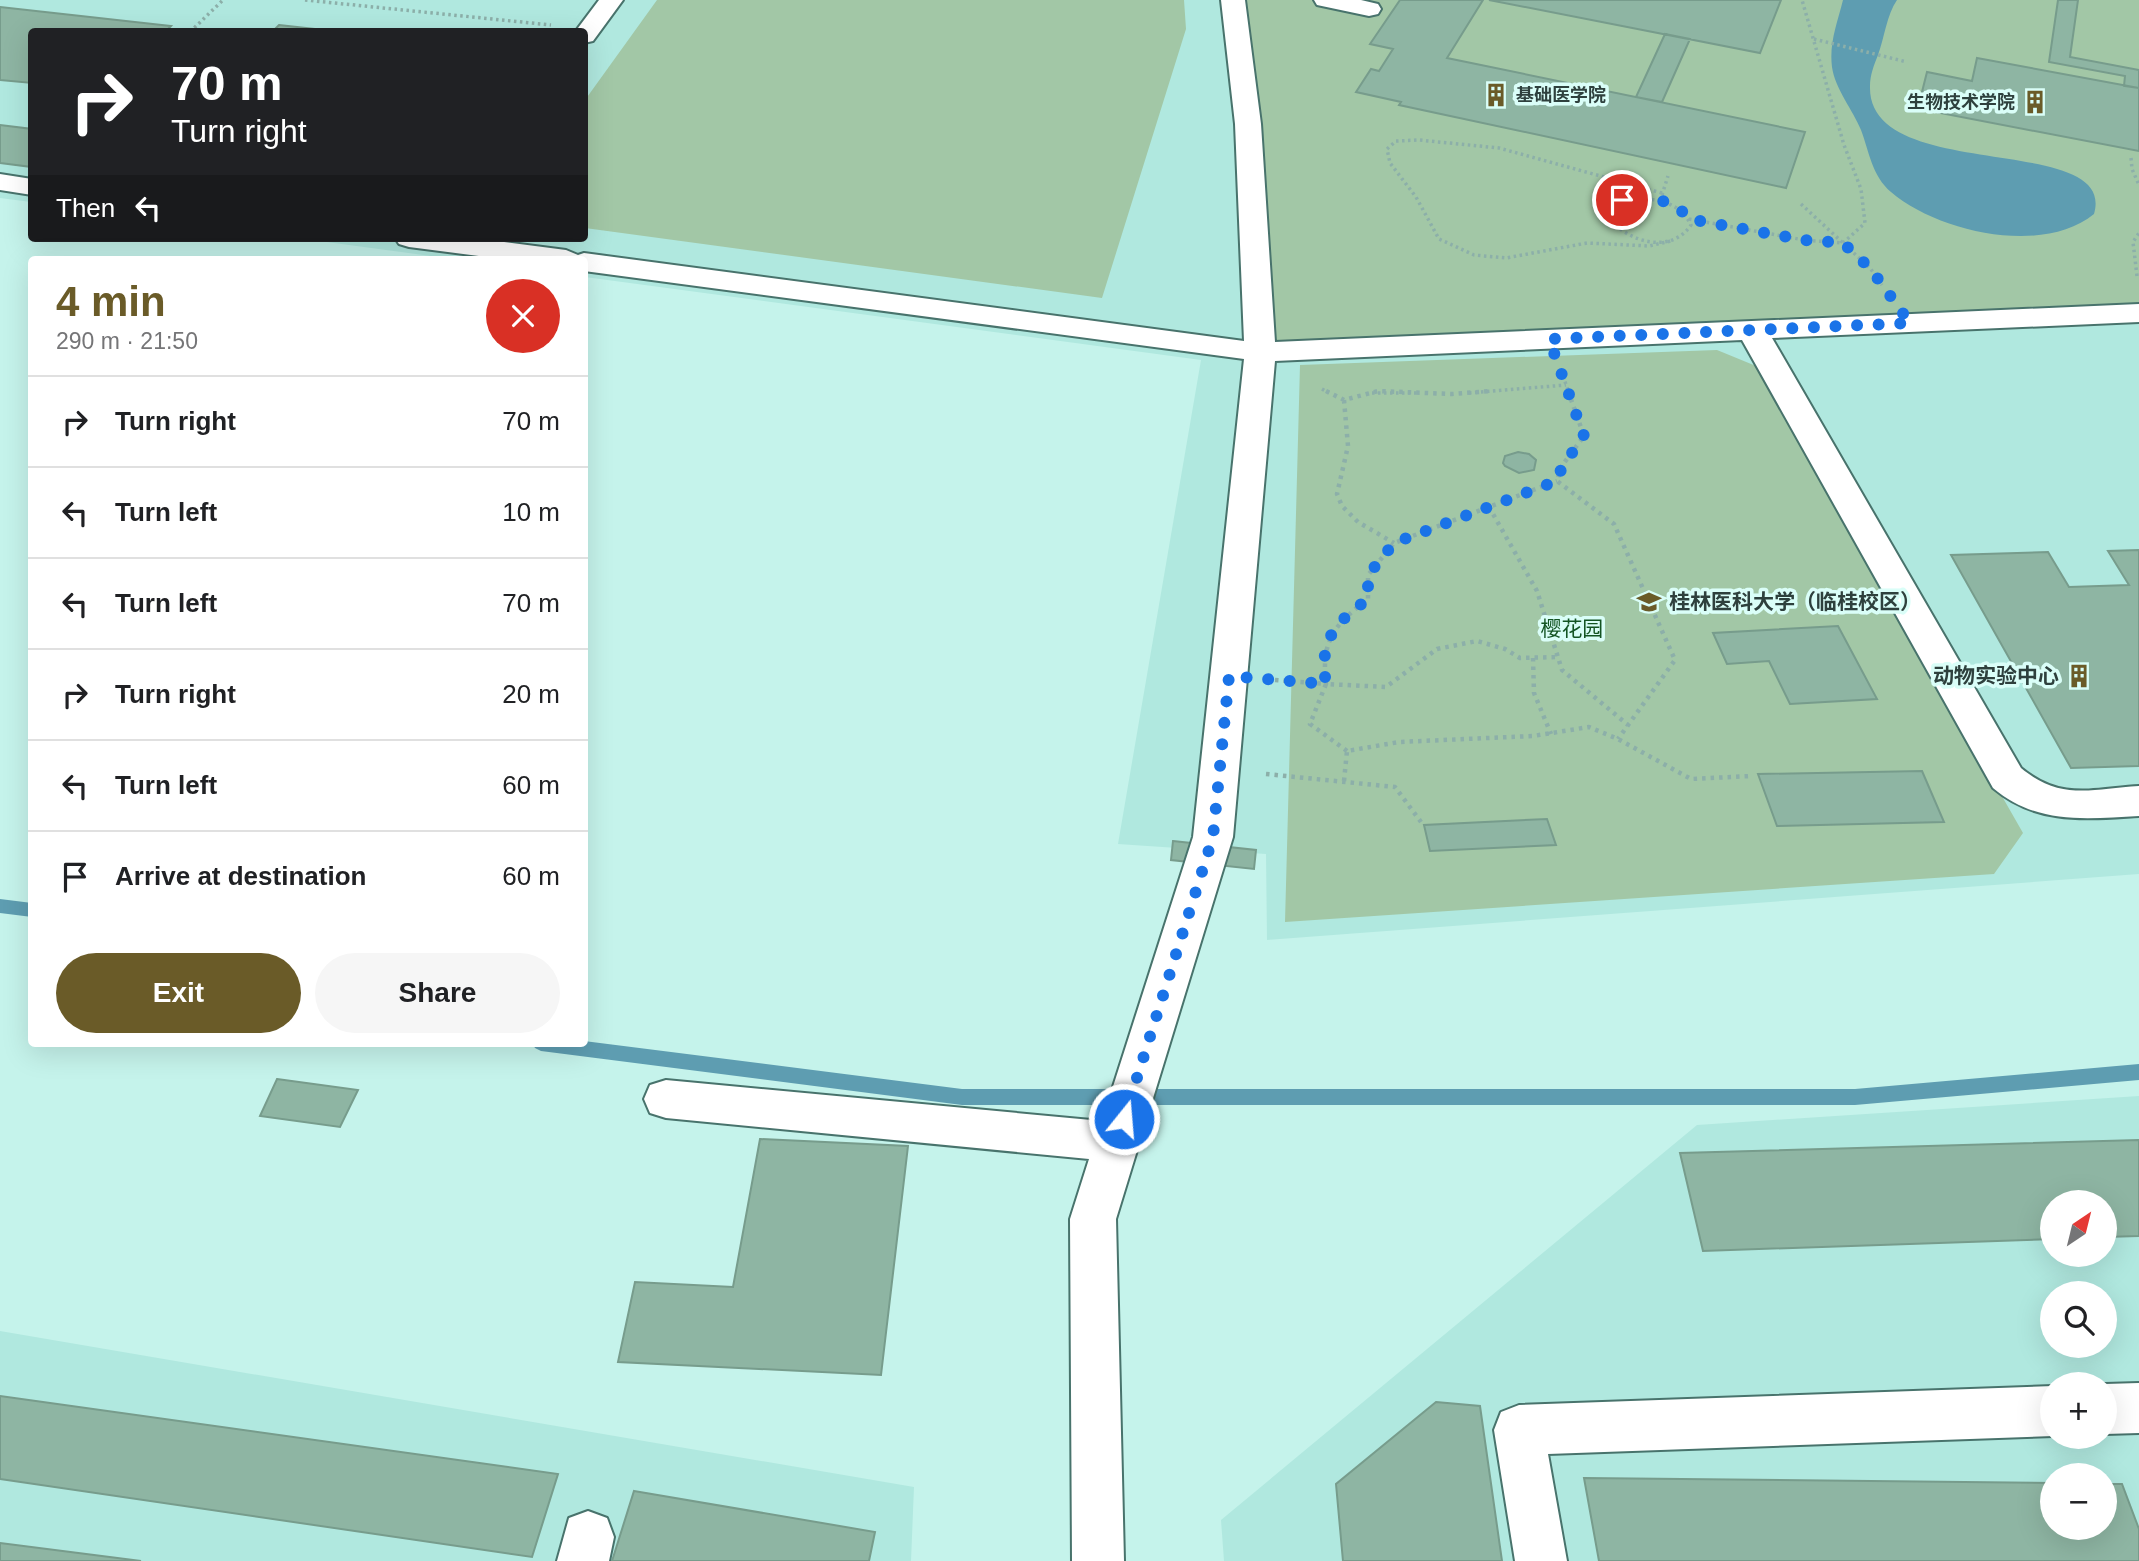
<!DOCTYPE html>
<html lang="en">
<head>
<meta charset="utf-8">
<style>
  body { margin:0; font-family:Arial,"Noto Sans SC",sans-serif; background:#f6f6f6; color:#202124; height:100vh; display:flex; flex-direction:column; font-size:26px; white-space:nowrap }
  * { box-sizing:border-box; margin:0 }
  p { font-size:23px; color:#757577 }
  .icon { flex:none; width:38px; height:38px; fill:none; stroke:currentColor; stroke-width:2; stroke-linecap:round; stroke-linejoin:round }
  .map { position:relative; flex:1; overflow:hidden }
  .sheet { position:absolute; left:28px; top:256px; width:560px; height:791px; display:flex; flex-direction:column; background:#fff; border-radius:7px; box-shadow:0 7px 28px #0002 }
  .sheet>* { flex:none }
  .top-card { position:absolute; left:28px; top:28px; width:560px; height:214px; border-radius:7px; box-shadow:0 7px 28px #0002; background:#202124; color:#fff; overflow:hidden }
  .needle { width:46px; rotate:35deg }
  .tools { position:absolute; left:2040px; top:1190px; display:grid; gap:14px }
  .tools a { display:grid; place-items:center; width:77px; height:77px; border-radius:50%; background:#fff; box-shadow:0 7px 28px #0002; font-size:35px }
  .pin { position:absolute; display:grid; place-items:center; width:60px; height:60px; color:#fff; margin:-30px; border:4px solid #fff; border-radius:50%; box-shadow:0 2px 7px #0007 }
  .me { position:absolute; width:77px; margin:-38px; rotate:17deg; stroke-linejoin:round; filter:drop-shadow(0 0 5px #0008) }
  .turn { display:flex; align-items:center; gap:24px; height:147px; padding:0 28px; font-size:32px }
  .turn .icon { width:91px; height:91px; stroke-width:2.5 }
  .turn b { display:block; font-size:49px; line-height:60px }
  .then { display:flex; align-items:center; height:66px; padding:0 28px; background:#0003; gap:14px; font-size:26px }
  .round { display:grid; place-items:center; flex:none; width:74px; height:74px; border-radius:37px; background:#f6f6f6 }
  .headline { display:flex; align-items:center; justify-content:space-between; height:119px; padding:0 28px }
  h1 { font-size:42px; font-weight:800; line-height:52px; color:#6a5b28 }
  .cta { display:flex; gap:14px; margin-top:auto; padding:14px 28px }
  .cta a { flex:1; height:80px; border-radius:42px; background:#6a5b28; color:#fff; font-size:28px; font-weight:800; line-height:80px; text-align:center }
  .cta a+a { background:#f6f6f6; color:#202124 }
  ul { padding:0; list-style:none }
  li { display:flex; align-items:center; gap:21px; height:91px; padding:0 28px; border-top:2px solid #e0e0e0 }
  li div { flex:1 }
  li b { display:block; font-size:26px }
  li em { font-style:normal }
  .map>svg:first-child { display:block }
  .built { fill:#b0e8df; fill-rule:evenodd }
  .green { fill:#a2c7a6 }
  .water { fill:#5e9db1 }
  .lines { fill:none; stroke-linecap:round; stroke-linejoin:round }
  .stream { fill:#5e9db1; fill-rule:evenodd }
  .building { fill:#8eb5a3; stroke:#779c8c; stroke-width:2 }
  .minor-casing { stroke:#48736c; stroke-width:4 }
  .path-far1 { stroke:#8cafa9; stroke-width:3.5; stroke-dasharray:2.5 3.5; stroke-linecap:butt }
  .path { stroke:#8cafa9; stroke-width:4.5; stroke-dasharray:3.5 5; stroke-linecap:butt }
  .minor { fill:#fff; fill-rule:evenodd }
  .route { stroke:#1a73e8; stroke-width:12; stroke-dasharray:0 21.6 }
  .labels { text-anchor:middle; stroke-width:7; stroke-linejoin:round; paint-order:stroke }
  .far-poi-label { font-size:18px; font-weight:bold; fill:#2e403d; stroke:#dafef8; text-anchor:start }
  .poi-label { font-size:21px; font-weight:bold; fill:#2e403d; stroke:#dafef8; text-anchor:start }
  .park-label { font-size:21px; fill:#135423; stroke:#dafef8 }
</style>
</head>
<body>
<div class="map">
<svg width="2139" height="1561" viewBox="0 0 2139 1561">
  <rect width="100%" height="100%" fill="#c5f3eb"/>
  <path class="built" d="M0,0H2139V874L1267,940L1266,854L1118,844L1201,360L585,277L584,259H453L297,238H584V32H32L31,202L0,198Z
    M2139,1096V1561H1224L1221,1520L1697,1125ZM2053,1202H2105V1255H2053ZM2053,1293H2105V1346H2053ZM2053,1384H2105V1437H2053ZM2053,1475H2105V1528H2053Z
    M0,1331L914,1487L911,1561H0Z"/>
  <path class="green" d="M657,0H1184L1186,29L1102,298L585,228V100Z
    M1233,0H2139V313L1260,352Z
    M1717,350L1756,366L2023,833L1994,874L1285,922L1300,365Z"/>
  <path class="water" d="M1843,0H1897C1887,14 1884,39 1878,55C1874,65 1870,75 1870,86C1867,185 2118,131 2094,214C2043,256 1938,232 1891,192C1872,176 1869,151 1861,130C1853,110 1835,89 1832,67C1829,43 1837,24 1843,0Z"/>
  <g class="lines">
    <path class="stream" d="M0,899L32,903V917L0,913Z
      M584,1041L962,1089H1855L2139,1064V1080L1855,1105H962L541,1051L535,1048L532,1043H584Z"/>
  </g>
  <path class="building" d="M1400,0H1483L1447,58L1805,132L1786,188L1399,105L1401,102L1356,92L1371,69L1379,71L1393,49L1370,44Z
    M1489,0H1781L1760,53Z
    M2058,0H2078L2070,57L2139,70V88L2124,86L2125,76L2049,62Z
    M0,7L171,26L165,32H32V83L0,80Z
    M279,25L342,32H272Z
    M1665,34L1690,39L1662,102L1636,97Z
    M1977,58L2139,88V151L1930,111L1934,94L1922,92L1927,72L1972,81Z
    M0,125L32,129V167L0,163Z
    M1518,452L1529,454L1536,460L1534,470L1519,473L1505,466L1503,463L1505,456Z
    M2139,550V766L2071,768L1951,555L2048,552L2069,587L2129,585L2108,551Z
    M1838,626L1877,699L1790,704L1769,661L1727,664L1713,633Z
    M1922,771L1944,822L1777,826L1758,774Z
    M1547,819L1556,845L1430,851L1424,825Z
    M1173,841L1256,850L1254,869L1171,860Z
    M277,1079L358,1090L340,1127L260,1116Z
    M760,1139L908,1146L881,1375L618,1362L635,1282L733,1287Z
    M2139,1140V1236L2105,1237V1202H2053V1239L1703,1251L1680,1153Z
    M0,1396L558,1474L532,1557L0,1479Z
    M1436,1402L1480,1406L1502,1561H1343L1336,1484Z
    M1584,1478L2053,1483V1528H2105V1484H2122L2139,1529V1561H1599Z
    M634,1491L875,1532L869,1561H612Z
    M0,1543L141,1561H0Z"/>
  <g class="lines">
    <g class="minor-casing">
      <path id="minor" d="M599,0H623L593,41L584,43V32H575Z
        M1221,0H1245L1261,124L1275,342L2139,304V322L1772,338L2021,768C2061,801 2091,789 2139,786V816C2085,819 2037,825 1993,788L1742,340L1275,361L1233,837L1116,1219L1124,1561H1072L1070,1219L1089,1159L666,1118L650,1113L644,1099L650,1085L666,1080L1102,1121L1193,837L1244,359L584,271V259H502L409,247L399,244L395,238H473L566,250L578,255L584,253L1244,341L1235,124Z
        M1314,0H1361L1378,4L1381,9L1378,14L1369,16L1317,5Z
        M0,174L32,179V195L0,190Z
        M2139,1383V1433L2105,1434V1384Z
        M2053,1386V1436L1548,1454L1567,1561H1515L1494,1430L1501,1412L1519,1405Z
        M588,1511L607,1518L614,1537L609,1561H557L569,1518Z"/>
    </g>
    <path class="path-far1" d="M305,0L551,25
      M190,32L223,0
      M1814,39L1907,62
      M2131,158L2132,169L2139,185
      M1662,193L1499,148L1419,140L1396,141L1387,149L1390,163L1416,197L1439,239L1474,255L1506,258L1587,243L1649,246L1671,241
      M1662,195L1668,176
      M1634,198C1658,199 1680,202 1691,225C1671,255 1627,242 1608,217V210L1622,200Z
      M1801,204L1870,268L1882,285
      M1689,219L1804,240L1843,243L1865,223L1861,189L1844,145L1802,0
      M2137,276L2133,242L2139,233
      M1563,376L1569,393
      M1322,389L1329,393
      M1372,393H1419
      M1469,393L1566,385"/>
    <path class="path" d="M1326,391L1344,400L1378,391L1452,394L1491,391
      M1568,391L1584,436L1561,467L1557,481L1614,524L1675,660L1618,739
      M1344,400L1348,446L1337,494L1342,506L1358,522L1394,543
      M1489,507L1537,591L1562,670L1628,725
      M1533,658L1534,693L1551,734
      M1275,680L1326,684C1321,640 1334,625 1368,599V575L1394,543L1557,481
      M1347,751L1310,724L1326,684L1386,687L1437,649L1477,641L1505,649L1520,658L1557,657
      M1266,774L1395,787L1421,822
      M1344,781L1347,751L1399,742L1533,736L1589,727L1618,739L1691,779L1752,776"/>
    <use href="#minor" class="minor"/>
  </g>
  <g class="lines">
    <path class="route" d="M1124,1119L1213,837L1229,676L1326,684C1319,640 1334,624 1368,599V575L1394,543L1557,481L1562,467L1584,436L1549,339L1910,323L1870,268L1843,243L1804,240L1689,219C1674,198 1646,196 1622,200"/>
  </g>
  <defs>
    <g id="building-bare" transform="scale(1.89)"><path d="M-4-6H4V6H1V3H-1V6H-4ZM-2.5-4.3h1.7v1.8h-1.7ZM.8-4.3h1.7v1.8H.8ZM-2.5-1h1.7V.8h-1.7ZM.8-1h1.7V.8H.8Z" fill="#6a5b28" stroke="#dafef8" stroke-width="2.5" paint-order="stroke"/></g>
    <g id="university-bare" transform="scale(1.89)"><path d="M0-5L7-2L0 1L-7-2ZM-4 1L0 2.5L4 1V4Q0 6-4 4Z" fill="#6a5b28" stroke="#dafef8" stroke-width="2.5" paint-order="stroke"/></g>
  </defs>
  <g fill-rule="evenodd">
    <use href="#building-bare" x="1496" y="95"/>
    <use href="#building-bare" x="2035" y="102"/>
    <use href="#university-bare" x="1649" y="602"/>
    <use href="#building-bare" x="2079" y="676"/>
  </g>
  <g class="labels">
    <g class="far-poi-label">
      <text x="1516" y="101">基础医学院</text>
      <text x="2015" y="108" text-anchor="end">生物技术学院</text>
    </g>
    <g class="poi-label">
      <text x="1669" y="609">桂林医科大学（临桂校区）</text>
      <text x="2059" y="683" text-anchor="end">动物实验中心</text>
    </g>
    <g class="park-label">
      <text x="1572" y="636">樱花园</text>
    </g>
  </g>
</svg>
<div class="tools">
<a><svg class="needle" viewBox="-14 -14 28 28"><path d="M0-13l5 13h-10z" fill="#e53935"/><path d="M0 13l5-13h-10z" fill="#757577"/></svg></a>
<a><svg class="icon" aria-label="search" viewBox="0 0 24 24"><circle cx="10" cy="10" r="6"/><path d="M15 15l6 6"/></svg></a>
<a>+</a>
<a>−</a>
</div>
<div class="pin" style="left:1622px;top:200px;background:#d93025"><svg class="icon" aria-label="arrive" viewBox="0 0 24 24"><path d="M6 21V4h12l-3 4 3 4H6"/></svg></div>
<svg class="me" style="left:1124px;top:1119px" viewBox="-20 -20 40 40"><circle r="17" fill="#1a73e8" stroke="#fff" stroke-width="3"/><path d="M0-11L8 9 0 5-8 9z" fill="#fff"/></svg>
<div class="top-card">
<div class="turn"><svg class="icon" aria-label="right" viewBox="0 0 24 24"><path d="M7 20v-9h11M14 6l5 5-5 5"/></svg><div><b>70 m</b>Turn right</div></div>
<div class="then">Then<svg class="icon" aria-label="left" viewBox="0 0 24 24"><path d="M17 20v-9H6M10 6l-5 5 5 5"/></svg></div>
</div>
<section class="sheet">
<div class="headline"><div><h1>4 min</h1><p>290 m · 21:50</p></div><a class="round" style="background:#d93025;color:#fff"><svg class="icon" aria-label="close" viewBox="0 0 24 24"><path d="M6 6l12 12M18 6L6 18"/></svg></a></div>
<ul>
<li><svg class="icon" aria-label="right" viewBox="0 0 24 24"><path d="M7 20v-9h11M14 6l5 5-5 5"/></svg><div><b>Turn right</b></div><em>70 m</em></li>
<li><svg class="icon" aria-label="left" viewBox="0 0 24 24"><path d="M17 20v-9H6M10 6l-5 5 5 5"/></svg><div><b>Turn left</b></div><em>10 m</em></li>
<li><svg class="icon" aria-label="left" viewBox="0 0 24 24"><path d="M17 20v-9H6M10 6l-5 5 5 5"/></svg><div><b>Turn left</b></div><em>70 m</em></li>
<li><svg class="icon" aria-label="right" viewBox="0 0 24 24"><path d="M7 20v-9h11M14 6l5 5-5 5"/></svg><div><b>Turn right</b></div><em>20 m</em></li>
<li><svg class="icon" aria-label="left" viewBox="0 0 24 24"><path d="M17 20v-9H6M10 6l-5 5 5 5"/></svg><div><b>Turn left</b></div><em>60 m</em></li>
<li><svg class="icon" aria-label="arrive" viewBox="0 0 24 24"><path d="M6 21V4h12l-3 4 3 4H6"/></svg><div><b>Arrive at destination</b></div><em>60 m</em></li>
</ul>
<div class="cta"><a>Exit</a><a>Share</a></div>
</section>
</div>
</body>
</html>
